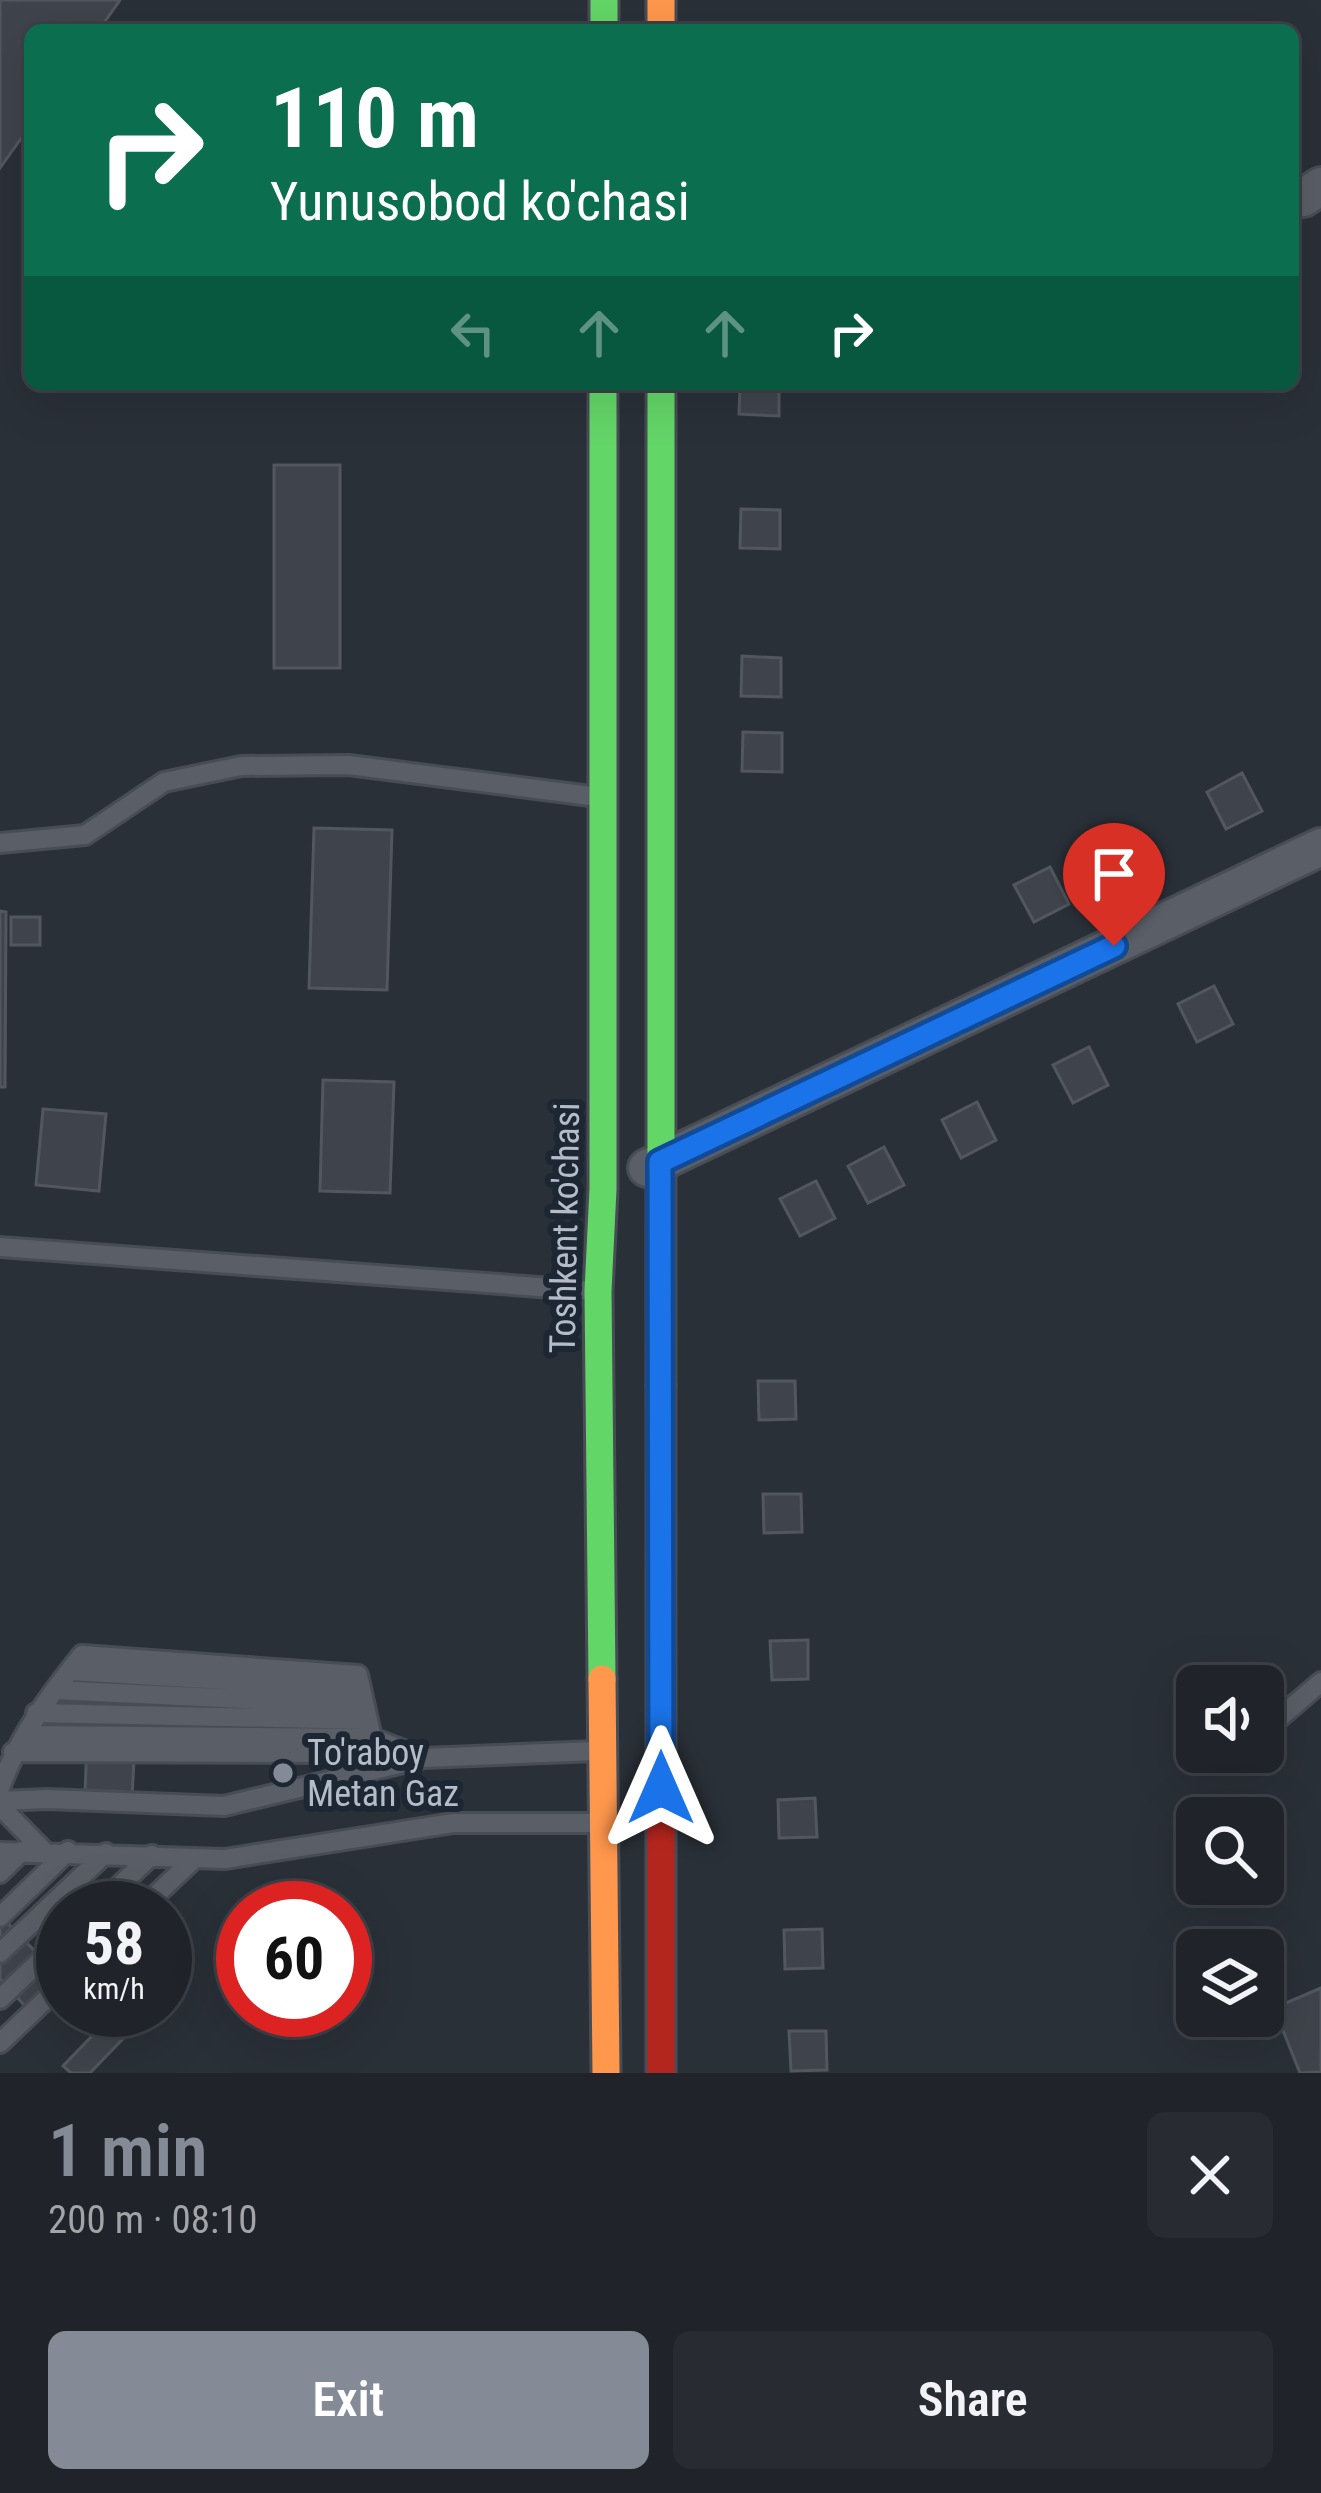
<!DOCTYPE html>
<html lang="en">
<head>
<meta charset="utf-8">
<style>
  body { margin:0; font-family:"Roboto Condensed",sans-serif; background:#282c32; color:#f1f3f6; height:100vh; display:flex; flex-direction:column; font-size:45px; white-space:nowrap }
  * { box-sizing:border-box; margin:0 }
  p { font-size:39px; color:#a2a4a8 }
  .icon { flex:none; width:66px; height:66px; fill:none; stroke:currentColor; stroke-width:2; stroke-linecap:round; stroke-linejoin:round }
  .map { position:relative; height:2073px; overflow:hidden }
  .drawer { display:flex; flex-direction:column; background:#20242a; flex:1 }
  .drawer>* { flex:none }
  .hud { position:absolute; left:24px; top:24px; width:1275px; height:366px; border-radius:18px; box-shadow:0 12px 48px #0002,0 0 0 3px #3d4147; background:#0b6e4f; color:#fff; overflow:hidden }
  .tools { position:absolute; left:1176px; top:1665px; display:grid; gap:24px }
  .tools a { display:grid; place-items:center; width:108px; height:108px; border-radius:18px; background:#20242a; box-shadow:0 12px 48px #0002,0 0 0 3px #3d4147; font-size:60px }
  .speed { position:absolute; left:36px; top:1881px; display:flex; gap:24px; font-size:60px; font-weight:700; text-align:center }
  .speed>* { display:grid; place-content:center; width:156px; height:156px; border-radius:50%; background:#20242a; box-shadow:0 12px 48px #0002,0 0 0 3px #3d4147; line-height:1 }
  .speed small { font-size:30px; font-weight:400 }
  .speed .limit { border:18px solid #d22; background:#fff; color:#111 }
  .pin { position:absolute; display:grid; place-items:center; width:102px; height:102px; color:#fff; margin:-123px -51px; border-radius:50% 50% 50% 0; rotate:-45deg; box-shadow:0 0 12px #0007 }
  .pin .icon { rotate:45deg }
  .me { position:absolute; width:132px; margin:-66px; rotate:0deg; stroke-linejoin:round; filter:drop-shadow(0 0 9px #0008) }
  .turn { display:flex; align-items:center; gap:42px; height:252px; padding:0 48px; font-size:54px }
  .turn .icon { width:156px; height:156px; stroke-width:2.5 }
  .turn b { display:block; font-size:84px; line-height:102px }
  .lanes { display:flex; align-items:center; height:114px; padding:0 48px; background:#0003; justify-content:center; gap:60px; direction:ltr }
  .lanes .off { opacity:.35 }
  .round { display:grid; place-items:center; flex:none; width:126px; height:126px; border-radius:18px; background:#282c32 }
  .summary { display:flex; align-items:center; justify-content:space-between; height:204px; padding:0 48px }
  h1 { font-size:72px; font-weight:600; line-height:90px; color:#848b96 }
  .primary-button { display:flex; gap:24px; margin-top:auto; padding:24px 48px }
  .primary-button a { flex:1; height:138px; border-radius:18px; background:#848b96; color:#fff; font-size:48px; font-weight:600; line-height:138px; text-align:center }
  .primary-button a+a { background:#282c32; color:#f1f3f6 }
  .map>svg:first-child { display:block }
  .building { fill:#3f444c; stroke:#52575f; stroke-width:3 }
  .lines { fill:none; stroke-linecap:round; stroke-linejoin:round }
  .lane-casing { stroke:#484c55; stroke-width:24 }
  .street-casing { stroke:#484c55; stroke-width:42 }
  .fast-casing { stroke:#484c55; stroke-width:33 }
  .slow-casing { stroke:#484c55; stroke-width:33 }
  .jam-casing { stroke:#484c55; stroke-width:33 }
  .lane { stroke:#5a5e66; stroke-width:18 }
  .street { stroke:#5a5e66; stroke-width:36 }
  .fast { stroke:#63d668; stroke-width:27 }
  .slow { stroke:#ff974d; stroke-width:27 }
  .jam { stroke:#b3261e; stroke-width:27 }
  .route-casing { stroke:#114b97; stroke-width:30 }
  .route { stroke:#1a73e8; stroke-width:21 }
  .poi-dot { fill:#848b96; stroke:#1d2633; stroke-width:4.5 }
  .labels { text-anchor:middle; stroke-width:12; stroke-linejoin:round; paint-order:stroke }
  .street-label { font-size:36px; fill:#b4bcc9; stroke:#1d2633 }
  .poi-label { font-size:36px; fill:#b4bcc9; stroke:#1d2633; text-anchor:start }
</style>
</head>
<body>
<div class="map">
<svg width="1321" height="2073" viewBox="0 0 1321 2073">
  <rect width="100%" height="100%" fill="#2a3038"/>
  <path class="building" d="M0,0H120L99,30H30V126L0,168Z
    M740,384H779V416L739,414Z
    M274,465H340V668H274Z
    M741,509L780,510V549L740,548Z
    M742,656L781,658V697L741,696Z
    M743,732L782,733V772L742,771Z
    M1242,773L1262,811L1226,829L1207,792Z
    M314,828L392,830L387,990L309,988Z
    M1050,867L1069,904L1034,922L1014,885Z
    M0,911L6,912L5,1087H0Z
    M11,917H40V945H11Z
    M1214,986L1233,1024L1197,1042L1178,1004Z
    M1089,1047L1108,1085L1073,1103L1053,1065Z
    M323,1080L394,1082L390,1193L320,1191Z
    M977,1102L996,1140L961,1158L942,1120Z
    M43,1109L106,1114L99,1191L36,1185Z
    M884,1147L904,1185L868,1203L848,1166Z
    M816,1181L835,1218L800,1236L780,1199Z
    M758,1381H795L796,1419L759,1420Z
    M763,1494H801L802,1532L764,1533Z
    M808,1640V1679L772,1680L770,1641Z
    M91,1650L140,1652L132,1797L85,1792Z
    M815,1798L817,1837L779,1838L778,1800Z
    M0,1915L63,1980V1996L38,2020L0,1979Z
    M822,1929L823,1968L785,1969L784,1930Z
    M1321,1988V2072L1300,2073L1274,2008Z
    M117,2010H137L144,2017L90,2073H71L63,2066Z
    M789,2031H826L827,2070L791,2071Z"/>
  <g class="lines">
    <g class="lane-casing">
      <path id="lane" d="M0,843L85,835L164,782L241,766L349,765L598,797
        M0,1247L593,1291
        M70,1671L361,1688
        M55,1690L364,1705
        M36,1713L367,1720
        M1263,1732L1321,1682
        M28,1735L372,1738L424,1758L596,1751
        M13,1752L332,1753L361,1741
        M0,1788C18,1738 49,1696 82,1655L358,1675L372,1738
        M0,1801L47,1799L224,1806L424,1758
        M0,1806L43,1850
        M0,1852L225,1859L453,1823H598
        M0,1873L22,1851
        M96,1908L152,1855
        M142,1908L195,1858
        M0,1917L68,1851
        M0,1953L106,1853
        M0,1999L63,1939
        M0,2043L63,1983"/>
    </g>
    <g class="street-casing">
      <path id="street" d="M1303,198L1321,186
        M647,1168L1321,847"/>
    </g>
    <g class="fast-casing">
      <path id="fast" d="M604,0V30
        M661,384V1386
        M602,1679L598,1291L603,1189V384"/>
    </g>
    <g class="slow-casing">
      <path id="slow" d="M661,0V30
        M602,1679L606,2073"/>
    </g>
    <g class="jam-casing">
      <path id="jam" d="M661,1386V2073"/>
    </g>
    <use href="#lane" class="lane"/>
    <use href="#street" class="street"/>
    <use href="#fast" class="fast"/>
    <use href="#slow" class="slow"/>
    <use href="#jam" class="jam"/>
  </g>
  <g class="lines">
    <g class="route-casing">
      <path id="route" d="M661,1788L660,1162L1114,946"/>
    </g>
    <use href="#route" class="route"/>
  </g>
  <circle class="poi-dot" cx="283" cy="1773" r="12"/>
  <g class="labels">
    <g class="street-label">
      <text transform="translate(564 1228) rotate(-89)" y="13">Toshkent ko'chasi</text>
    </g>
    <g class="poi-label">
      <text x="307" y="1765">To'raboy<tspan x="307" dy="41">Metan Gaz</tspan></text>
    </g>
  </g>
</svg>
<div class="tools">
<a><svg class="icon" aria-label="sound" viewBox="0 0 24 24"><path d="M4 9h4l5-4v14l-5-4H4zM17 9q2 3 0 6"/></svg></a>
<a><svg class="icon" aria-label="search" viewBox="0 0 24 24"><circle cx="10" cy="10" r="6"/><path d="M15 15l6 6"/></svg></a>
<a><svg class="icon" aria-label="layers" viewBox="0 0 24 24"><path d="M12 4l9 5-9 5-9-5zM3 14l9 5 9-5"/></svg></a>
</div>
<div class="speed"><div>58<small>km/h</small></div><div class="limit">60</div></div>
<div class="pin" style="left:1114px;top:946px;background:#d93025"><svg class="icon" aria-label="arrive" viewBox="0 0 24 24"><path d="M6 21V4h12l-3 4 3 4H6"/></svg></div>
<svg class="me" style="left:661px;top:1788px" viewBox="-20 -20 40 40"><path d="M0-17L14 15 0 8-14 15z" fill="#1a73e8" stroke="#fff" stroke-width="4"/></svg>
<div class="hud">
<div class="turn"><svg class="icon" aria-label="right" viewBox="0 0 24 24"><path d="M7 20v-9h11M14 6l5 5-5 5"/></svg><div><b>110 m</b>Yunusobod ko'chasi</div></div>
<div class="lanes"><svg class="icon off" aria-label="left" viewBox="0 0 24 24"><path d="M17 20v-9H6M10 6l-5 5 5 5"/></svg><svg class="icon off" aria-label="ahead" viewBox="0 0 24 24"><path d="M12 20V5M6 11l6-6 6 6"/></svg><svg class="icon off" aria-label="ahead" viewBox="0 0 24 24"><path d="M12 20V5M6 11l6-6 6 6"/></svg><svg class="icon" aria-label="right" viewBox="0 0 24 24"><path d="M7 20v-9h11M14 6l5 5-5 5"/></svg></div>
</div>
</div>
<section class="drawer">
<div class="summary"><div><h1>1 min</h1><p>200 m · 08:10</p></div><a class="round"><svg class="icon" aria-label="close" viewBox="0 0 24 24"><path d="M6 6l12 12M18 6L6 18"/></svg></a></div>
<div class="primary-button"><a>Exit</a><a>Share</a></div>
</section>
</body>
</html>
